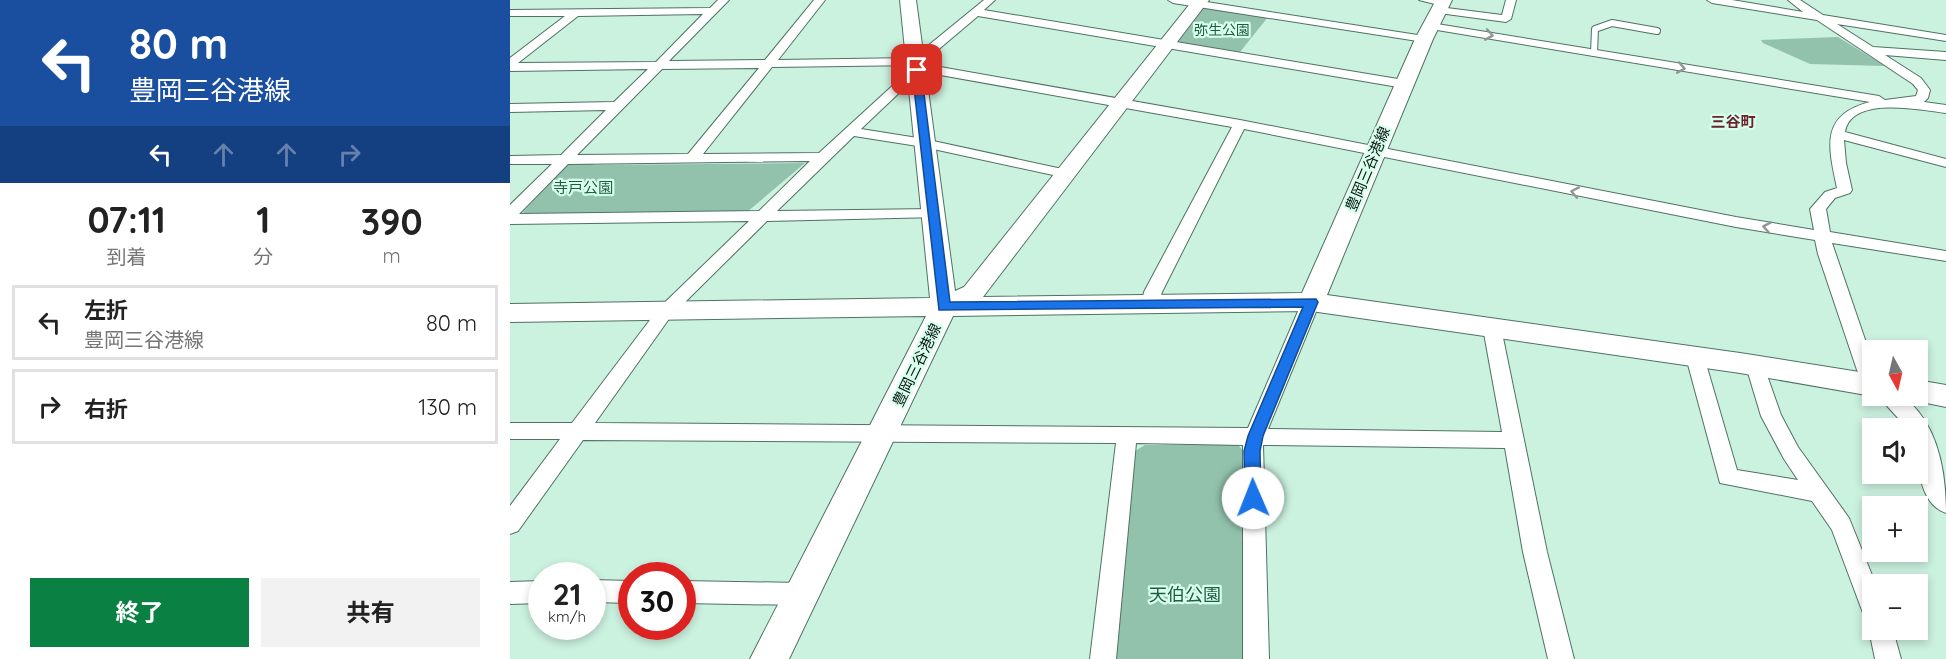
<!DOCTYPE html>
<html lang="ja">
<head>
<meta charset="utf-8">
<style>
  body { margin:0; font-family:Quicksand,"Noto Sans JP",sans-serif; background:#f2f2f2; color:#222; height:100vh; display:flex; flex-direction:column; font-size:22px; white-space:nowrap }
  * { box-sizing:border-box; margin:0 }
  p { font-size:20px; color:#767676 }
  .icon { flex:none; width:33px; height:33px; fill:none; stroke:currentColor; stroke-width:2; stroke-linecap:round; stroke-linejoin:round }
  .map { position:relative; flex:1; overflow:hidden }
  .details { display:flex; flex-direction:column; background:#fff; width:510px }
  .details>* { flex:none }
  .top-card { background:#1a4fa0; color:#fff; overflow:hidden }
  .needle { width:39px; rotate:172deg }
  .controls { position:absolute; left:1352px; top:340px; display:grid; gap:12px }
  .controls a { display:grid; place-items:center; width:66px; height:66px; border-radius:0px; background:#fff; box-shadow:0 3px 9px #0003; font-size:30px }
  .speed { position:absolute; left:18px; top:562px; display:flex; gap:12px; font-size:30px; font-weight:700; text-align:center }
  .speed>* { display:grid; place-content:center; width:78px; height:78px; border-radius:50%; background:#fff; box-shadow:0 3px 9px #0003; line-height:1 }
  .speed small { font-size:15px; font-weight:400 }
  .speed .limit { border:9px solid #d22; background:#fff; color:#111 }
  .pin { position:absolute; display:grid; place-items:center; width:51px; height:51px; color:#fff; margin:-26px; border-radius:12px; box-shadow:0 3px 9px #0006 }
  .me { position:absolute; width:66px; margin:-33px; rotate:359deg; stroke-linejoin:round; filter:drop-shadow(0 0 4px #0008) }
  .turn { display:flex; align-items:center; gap:21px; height:126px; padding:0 30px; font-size:27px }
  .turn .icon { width:78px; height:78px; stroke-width:2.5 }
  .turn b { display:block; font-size:42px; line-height:51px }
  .lanes { display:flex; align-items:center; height:57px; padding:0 30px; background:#0003; justify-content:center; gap:30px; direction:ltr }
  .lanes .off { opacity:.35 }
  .eta { display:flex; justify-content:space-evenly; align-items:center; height:102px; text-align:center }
  .eta b { font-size:36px; font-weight:700; line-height:42px }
  .button { display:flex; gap:12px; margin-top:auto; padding:12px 30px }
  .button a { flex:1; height:69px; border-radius:0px; background:#0b8043; color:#fff; font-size:24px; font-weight:700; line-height:69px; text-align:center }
  .button a+a { background:#f2f2f2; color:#222 }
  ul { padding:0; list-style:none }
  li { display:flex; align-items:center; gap:18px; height:75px; margin:0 12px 9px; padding:0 18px; border:3px solid #e0e0e0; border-radius:0px }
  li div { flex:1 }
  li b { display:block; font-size:22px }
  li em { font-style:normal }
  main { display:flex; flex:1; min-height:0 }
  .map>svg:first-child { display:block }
  .green { fill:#92c2ac }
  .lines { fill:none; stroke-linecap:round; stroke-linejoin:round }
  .lane-casing { stroke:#4f7263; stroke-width:8 }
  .street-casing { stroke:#4f7263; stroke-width:2 }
  .secondary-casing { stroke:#4f7263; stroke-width:2 }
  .lane { stroke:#fff; stroke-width:6 }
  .street { fill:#fff; fill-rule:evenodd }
  .secondary { fill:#fff; fill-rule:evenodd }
  .oneway { stroke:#909794 }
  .route { fill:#1a73e8; stroke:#114b97; stroke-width:1.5 }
  .labels { text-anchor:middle; stroke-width:4.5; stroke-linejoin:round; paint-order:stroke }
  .far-park-label { font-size:14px; fill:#1e5c46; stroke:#d8feec }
  .far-quarter-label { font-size:15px; font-weight:bold; fill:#6a242d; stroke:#d8feec }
  .street-label { font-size:15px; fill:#091712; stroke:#d8feec }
  .park-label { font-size:15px; fill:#1e5c46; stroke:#d8feec }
  .near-park-label { font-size:18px; fill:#1e5c46; stroke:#d8feec }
</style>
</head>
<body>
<main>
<section class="details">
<div class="top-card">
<div class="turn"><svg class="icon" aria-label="left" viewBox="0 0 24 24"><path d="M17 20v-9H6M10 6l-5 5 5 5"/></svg><div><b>80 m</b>豊岡三谷港線</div></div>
<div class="lanes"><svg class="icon" aria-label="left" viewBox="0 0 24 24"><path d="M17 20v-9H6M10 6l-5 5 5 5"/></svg><svg class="icon off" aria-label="ahead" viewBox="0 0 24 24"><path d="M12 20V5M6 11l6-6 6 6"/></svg><svg class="icon off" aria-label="ahead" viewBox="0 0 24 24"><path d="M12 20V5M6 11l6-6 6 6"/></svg><svg class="icon off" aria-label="right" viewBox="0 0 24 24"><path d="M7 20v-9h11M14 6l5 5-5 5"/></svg></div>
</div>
<div class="eta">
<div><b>07:11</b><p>到着</p></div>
<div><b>1</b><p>分</p></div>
<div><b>390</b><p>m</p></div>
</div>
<ul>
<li><svg class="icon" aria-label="left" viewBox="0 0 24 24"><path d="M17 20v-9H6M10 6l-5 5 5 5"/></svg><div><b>左折</b><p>豊岡三谷港線</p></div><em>80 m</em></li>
<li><svg class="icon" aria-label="right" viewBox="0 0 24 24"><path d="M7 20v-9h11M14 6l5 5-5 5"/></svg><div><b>右折</b></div><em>130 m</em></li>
</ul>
<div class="button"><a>終了</a><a>共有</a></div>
</section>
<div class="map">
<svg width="1436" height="659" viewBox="0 0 1436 659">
  <rect width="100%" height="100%" fill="#cbf1df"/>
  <path class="green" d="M694,7L758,17L730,52L666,43Z
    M1328,37L1375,66L1300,64L1253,43L1251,40Z
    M79,162L84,165L295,163L237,212L16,215L13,212L57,165Z
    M635,445H728L736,454L738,659H604L625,451Z"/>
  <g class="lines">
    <g class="lane-casing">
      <path id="lane" d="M1084,53L1085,29L1102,23L1147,31"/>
    </g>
    <g class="street-casing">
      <path id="street" d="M208,0H219L159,61L255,60L304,0H315L268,60L403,58L474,0H485L474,10L894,80L900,84L894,88L468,16L410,65L262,67L193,154L309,153L403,67L419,65L730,120L1226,217L1304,230L1300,209L1315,192L1327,188C1318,146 1310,115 1360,102L921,29L915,26L921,23L1369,96L1375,100L1406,96L1408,90L1403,84L1307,20L1202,3L1197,0H1222L1293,12L1278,0H1290L1313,15L1436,35V41L1327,24L1363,47L1436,52V60L1375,55L1411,78L1420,90L1418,98L1414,102L1436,105V113C1411,110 1341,95 1335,132L1436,159V167L1334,140L1336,163L1342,190L1340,193L1325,198L1316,209L1320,232L1436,251V261L1322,243L1362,360V387L1355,385L1347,370L1308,254L1305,240L1226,227L734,129L652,292L647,307H635L632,303L634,292L722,127L419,73H410L351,129L414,139L557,170L564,174L557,178L414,147L344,136L267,211L424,209L432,214L429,217L257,221L161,316L85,423L738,428L792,302L795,298H807L810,302L758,429L992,432L973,328L976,324L982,322L988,324L991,328L1037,552L1064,659H1038L1013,552L995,448L753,445L759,659H733V445L626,443L606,659H580L606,443L73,440L8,531L0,534V506L50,439H0V423H62L149,308L239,221L0,224V205L42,164H0V156L51,155L96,110L0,112V104L104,102L138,69L0,71V58L55,16H0V10L200,8ZM193,14L146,62L8,63L68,16ZM249,68L178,154L67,155L152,69ZM300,161L249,211L9,214L58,164Z
        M658,0H684L914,36L920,39L914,42L663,3Z
        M909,0H934L938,3L933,6Z
        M996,0H1006L1001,19L996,22L929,13L924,10L929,7L992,15Z
        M1185,350L1192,352L1194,357L1227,470L1288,480L1274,459L1251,416L1236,366L1238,361L1245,359L1252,361L1271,415L1288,447L1339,518L1366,585H1362V617L1353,613L1322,530L1302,501L1210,483L1176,357L1178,352Z
        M1368,396H1392C1428,422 1436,472 1436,513C1406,503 1407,455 1407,429H1398Z
        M82,580L122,581V603L82,602Z
        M32,581V603L0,604V582Z
        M172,581L291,583L299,586L303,594L299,602L291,605L172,603Z
        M1362,622V630H1383L1391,659H1365L1359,630Z"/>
    </g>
    <g class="secondary-casing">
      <path id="secondary" d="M390,0H406L445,291L454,287L683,0H699L473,297L792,293L905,39L926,0H942L923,39L817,295L1230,353L1362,374V396L1230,373L801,311L443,316L279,659H240L416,316L0,322V304L420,298Z
        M1407,380L1436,385V407L1397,399L1395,396H1407Z"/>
    </g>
    <use href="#lane" class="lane"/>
    <use href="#street" class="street"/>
    <use href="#secondary" class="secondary"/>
  </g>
  <defs><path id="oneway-chevron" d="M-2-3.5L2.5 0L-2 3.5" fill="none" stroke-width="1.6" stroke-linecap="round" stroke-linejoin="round" transform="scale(1.5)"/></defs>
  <g class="oneway">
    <use href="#oneway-chevron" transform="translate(979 35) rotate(10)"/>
    <use href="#oneway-chevron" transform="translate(1171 68) rotate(10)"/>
    <use href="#oneway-chevron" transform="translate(1065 192) rotate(-169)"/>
    <use href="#oneway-chevron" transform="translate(1257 227) rotate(-170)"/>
  </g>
  <path class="route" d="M407,67L411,70L440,302L806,299L808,302L753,436L750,451L751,498L749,503L743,505L737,503L735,498L734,451L738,436L793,307L429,310L402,70Z"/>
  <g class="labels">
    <g class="far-park-label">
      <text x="712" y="35">弥生公園</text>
    </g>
    <g class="far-quarter-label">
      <text x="1223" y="127">三谷町</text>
    </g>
    <g class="street-label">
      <text transform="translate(858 169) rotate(-67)" y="5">豊岡三谷港線</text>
      <text transform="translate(407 365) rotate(-64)" y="5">豊岡三谷港線</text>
    </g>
    <g class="park-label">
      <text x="73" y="193">寺戸公園</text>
    </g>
    <g class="near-park-label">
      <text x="675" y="601">天伯公園</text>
    </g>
  </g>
</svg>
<div class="controls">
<a><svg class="needle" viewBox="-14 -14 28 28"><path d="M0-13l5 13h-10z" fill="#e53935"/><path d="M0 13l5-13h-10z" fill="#767676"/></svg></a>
<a><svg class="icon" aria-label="sound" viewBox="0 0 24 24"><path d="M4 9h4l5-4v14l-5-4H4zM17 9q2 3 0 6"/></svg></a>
<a>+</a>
<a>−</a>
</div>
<div class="speed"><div>21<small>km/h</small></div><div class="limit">30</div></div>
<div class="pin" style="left:407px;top:70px;background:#d93025"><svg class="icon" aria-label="arrive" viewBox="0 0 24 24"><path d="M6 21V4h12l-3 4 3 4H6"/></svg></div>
<svg class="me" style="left:743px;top:498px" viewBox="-20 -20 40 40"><circle r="19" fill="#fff"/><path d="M0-13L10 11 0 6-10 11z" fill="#1a73e8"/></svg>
</div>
</main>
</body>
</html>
